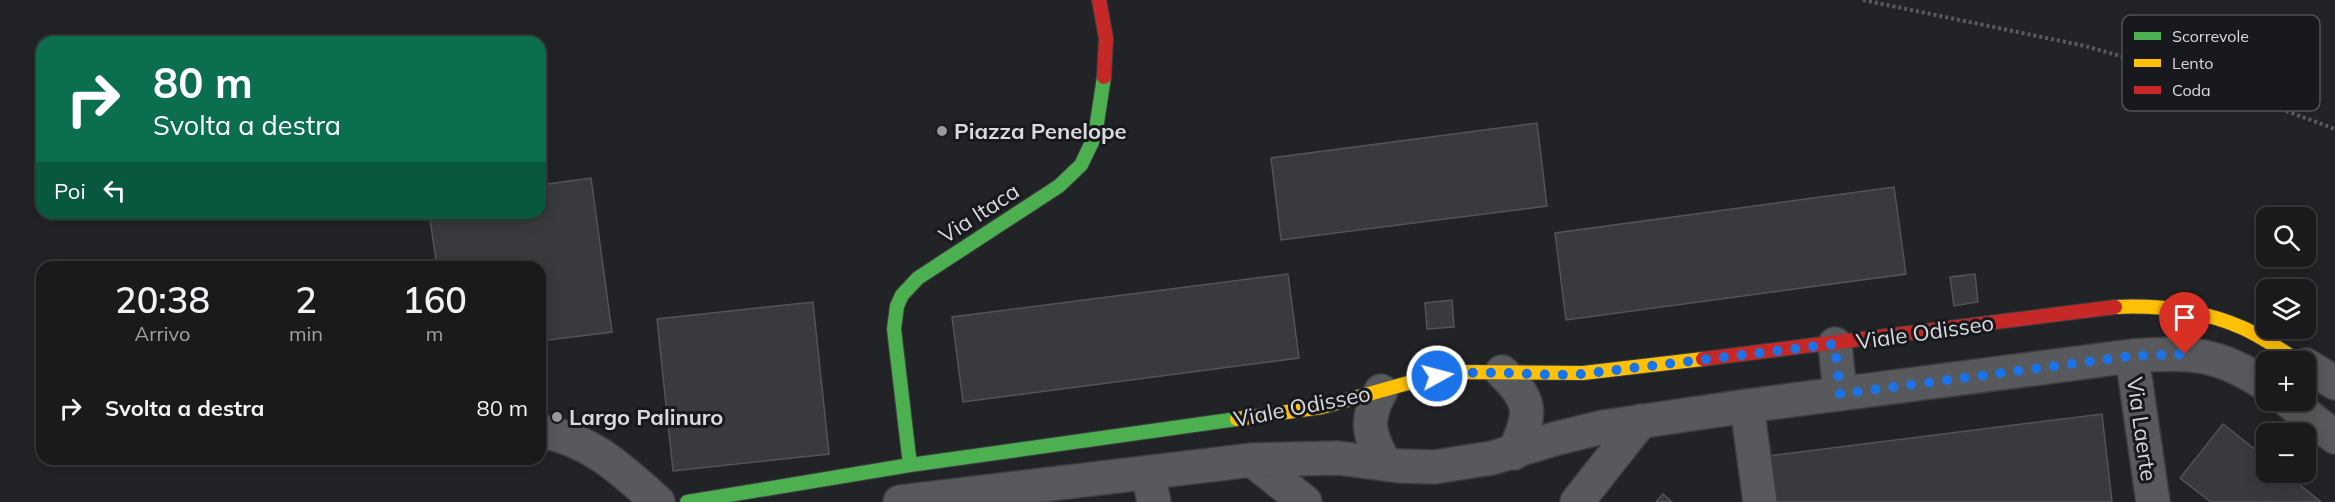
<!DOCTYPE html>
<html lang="it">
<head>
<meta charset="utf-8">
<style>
  body { margin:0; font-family:Mulish,sans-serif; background:#272729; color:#f1f3f6; height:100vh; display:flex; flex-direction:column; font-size:22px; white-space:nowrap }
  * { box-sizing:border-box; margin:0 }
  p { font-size:20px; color:#9fa1a3 }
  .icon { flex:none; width:33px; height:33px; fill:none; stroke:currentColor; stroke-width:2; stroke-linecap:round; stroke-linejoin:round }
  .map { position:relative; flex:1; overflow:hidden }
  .details { position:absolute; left:36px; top:261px; width:510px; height:204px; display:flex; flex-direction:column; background:#1a1a1c; border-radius:18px; box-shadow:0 3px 15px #0003,0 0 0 2px #38383b }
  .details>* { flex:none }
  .top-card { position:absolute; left:36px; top:36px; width:510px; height:183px; border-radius:18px; box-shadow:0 3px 15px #0003,0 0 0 2px #38383b; background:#0b6e4f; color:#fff; overflow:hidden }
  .fabs { position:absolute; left:2256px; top:207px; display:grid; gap:12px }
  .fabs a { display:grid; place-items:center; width:60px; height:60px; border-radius:12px; background:#1a1a1c; box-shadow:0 3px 15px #0003,0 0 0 2px #38383b; font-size:30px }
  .pin { position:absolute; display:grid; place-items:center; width:51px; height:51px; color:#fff; margin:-62px -26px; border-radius:50% 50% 50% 0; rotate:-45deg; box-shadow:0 0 6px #0007 }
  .pin .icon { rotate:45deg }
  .me { position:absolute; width:66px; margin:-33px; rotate:83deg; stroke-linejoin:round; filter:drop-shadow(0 0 4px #0008) }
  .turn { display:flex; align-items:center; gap:21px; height:126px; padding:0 18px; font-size:27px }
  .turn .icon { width:78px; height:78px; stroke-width:2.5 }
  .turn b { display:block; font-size:42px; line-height:51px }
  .then { display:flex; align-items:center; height:57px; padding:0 18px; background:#0003; gap:12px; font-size:22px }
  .eta { display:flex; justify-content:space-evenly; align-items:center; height:102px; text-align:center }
  .eta b { font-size:36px; font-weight:600; line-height:42px }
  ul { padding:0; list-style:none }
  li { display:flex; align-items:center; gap:18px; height:90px; padding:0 18px }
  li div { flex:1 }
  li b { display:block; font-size:22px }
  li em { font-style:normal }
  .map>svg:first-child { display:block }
  .building { fill:#393a3d; stroke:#545457; stroke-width:1.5 }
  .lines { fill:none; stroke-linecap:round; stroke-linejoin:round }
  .street-casing { stroke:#3d3e40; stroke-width:36 }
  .fast-casing { stroke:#3d3e40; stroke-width:16 }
  .slow-casing { stroke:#3d3e40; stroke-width:16 }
  .jam-casing { stroke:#3d3e40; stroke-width:16 }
  .path { stroke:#5a5a5d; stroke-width:4; stroke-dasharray:3 3; stroke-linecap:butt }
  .street { stroke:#58595c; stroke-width:33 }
  .fast { stroke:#4caf50; stroke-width:14 }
  .slow { stroke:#ffc107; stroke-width:14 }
  .jam { stroke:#c62828; stroke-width:14 }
  .route { stroke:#1a73e8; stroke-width:10; stroke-dasharray:0 18 }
  .poi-dot { fill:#999a9d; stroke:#18191e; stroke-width:2 }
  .labels { text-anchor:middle; stroke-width:6; stroke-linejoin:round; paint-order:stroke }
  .poi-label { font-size:22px; font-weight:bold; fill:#d9dadd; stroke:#18191e; text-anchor:start }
  .street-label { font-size:22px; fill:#d9dadd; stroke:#18191e }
  .key { fill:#18191e; stroke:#525357; stroke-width:1.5 }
  .key-label { font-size:16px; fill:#d9dadd }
</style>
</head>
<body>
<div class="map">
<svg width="2335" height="502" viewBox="0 0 2335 502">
  <rect width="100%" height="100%" fill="#222326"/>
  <path class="building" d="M1537,123L1547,206L1281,240L1271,158Z
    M591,178L612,332L540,341V267H437L429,213H540V185Z
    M1894,187L1906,274L1566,320L1555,233Z
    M1288,274L1299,358L963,402L952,317Z
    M1975,274L1978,302L1954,306L1950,277Z
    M1452,300L1454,327L1427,329L1425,303Z
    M813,302L829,454L673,471L657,319Z
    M2102,414L2112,502H1773L1768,456Z
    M2223,424L2266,458V472H2284L2321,502H2211L2180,478Z
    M1663,494L1672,502H1656Z"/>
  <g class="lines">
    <g class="street-casing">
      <path id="street" d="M1835,344L1840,394
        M2132,356L2153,502
        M2306,365L2335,383
        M1502,372C1534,403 1531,413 1514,453
        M1381,391C1364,421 1369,435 1385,464
        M2287,400L2335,437
        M1747,406L1760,502
        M540,431C590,439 622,470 658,502
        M1252,460L1305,502
        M1148,473L1154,502
        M900,502L1252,460L1338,458L1399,466L1434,467L1492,458L1554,439L1603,427L1747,406L2132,356C2189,352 2218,352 2266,385
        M1577,502L1641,421"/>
    </g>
    <g class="fast-casing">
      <path id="fast" d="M910,465L894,329L897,306L902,295L918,278L1059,186L1081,165L1095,136L1104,77
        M687,502L910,465L1237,419"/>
    </g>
    <g class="slow-casing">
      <path id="slow" d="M2115,307C2158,305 2204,311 2243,328C2263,337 2282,351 2300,362
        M1237,419L1322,407L1426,378L1462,372L1583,373L1703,359"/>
    </g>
    <g class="jam-casing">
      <path id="jam" d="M1099,0L1106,38L1104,77
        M1703,359L2115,307"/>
    </g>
    <path class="path" d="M1863,0L2085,46L2197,78L2335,129"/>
    <use href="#street" class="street"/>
    <use href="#fast" class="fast"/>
    <use href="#slow" class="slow"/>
    <use href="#jam" class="jam"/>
  </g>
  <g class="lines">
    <path class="route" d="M1437,376C1486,368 1534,377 1582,374L1835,344L1840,394L2132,356L2185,354"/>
  </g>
  <g class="poi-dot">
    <circle cx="942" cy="131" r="6"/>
    <circle cx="557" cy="417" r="6"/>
  </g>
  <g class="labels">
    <g class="poi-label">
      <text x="954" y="139">Piazza Penelope</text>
      <text x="569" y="425">Largo Palinuro</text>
    </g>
    <g class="street-label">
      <text transform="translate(979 213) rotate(-33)" y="8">Via Itaca</text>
      <text transform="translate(1925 332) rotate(-8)" y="8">Viale Odisseo</text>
      <text transform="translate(1302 406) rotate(-11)" y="8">Viale Odisseo</text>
      <text transform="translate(2142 429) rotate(82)" y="8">Via Laerte</text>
    </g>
  </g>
  <rect x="2122" y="15" width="198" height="96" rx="9" class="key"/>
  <rect x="2134" y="32" width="27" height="8" fill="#4caf50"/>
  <rect x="2134" y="59" width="27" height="8" fill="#ffc107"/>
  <rect x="2134" y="86" width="27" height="8" fill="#c62828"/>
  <g class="key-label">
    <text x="2172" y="42">Scorrevole</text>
    <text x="2172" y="69">Lento</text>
    <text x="2172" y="96">Coda</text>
  </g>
</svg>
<div class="fabs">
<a><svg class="icon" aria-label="search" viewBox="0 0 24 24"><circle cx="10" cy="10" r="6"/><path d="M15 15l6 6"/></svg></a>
<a><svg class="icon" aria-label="layers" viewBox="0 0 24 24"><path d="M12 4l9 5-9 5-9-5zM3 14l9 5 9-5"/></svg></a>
<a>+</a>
<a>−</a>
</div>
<div class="pin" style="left:2185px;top:354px;background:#d93025"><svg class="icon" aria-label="arrive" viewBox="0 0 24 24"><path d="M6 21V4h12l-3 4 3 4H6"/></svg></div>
<svg class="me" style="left:1437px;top:376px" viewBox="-20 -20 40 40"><circle r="17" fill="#1a73e8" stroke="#fff" stroke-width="3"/><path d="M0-11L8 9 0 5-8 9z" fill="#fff"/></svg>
<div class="top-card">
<div class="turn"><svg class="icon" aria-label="right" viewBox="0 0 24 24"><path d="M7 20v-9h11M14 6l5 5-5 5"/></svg><div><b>80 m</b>Svolta a destra</div></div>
<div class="then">Poi<svg class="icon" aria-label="left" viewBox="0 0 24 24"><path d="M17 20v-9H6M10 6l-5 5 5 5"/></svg></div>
</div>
<section class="details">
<div class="eta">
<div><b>20:38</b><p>Arrivo</p></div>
<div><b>2</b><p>min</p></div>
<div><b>160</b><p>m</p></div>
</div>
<ul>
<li><svg class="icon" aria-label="right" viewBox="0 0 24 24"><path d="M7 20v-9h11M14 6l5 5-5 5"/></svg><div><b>Svolta a destra</b></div><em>80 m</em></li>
</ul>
</section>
</div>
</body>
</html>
